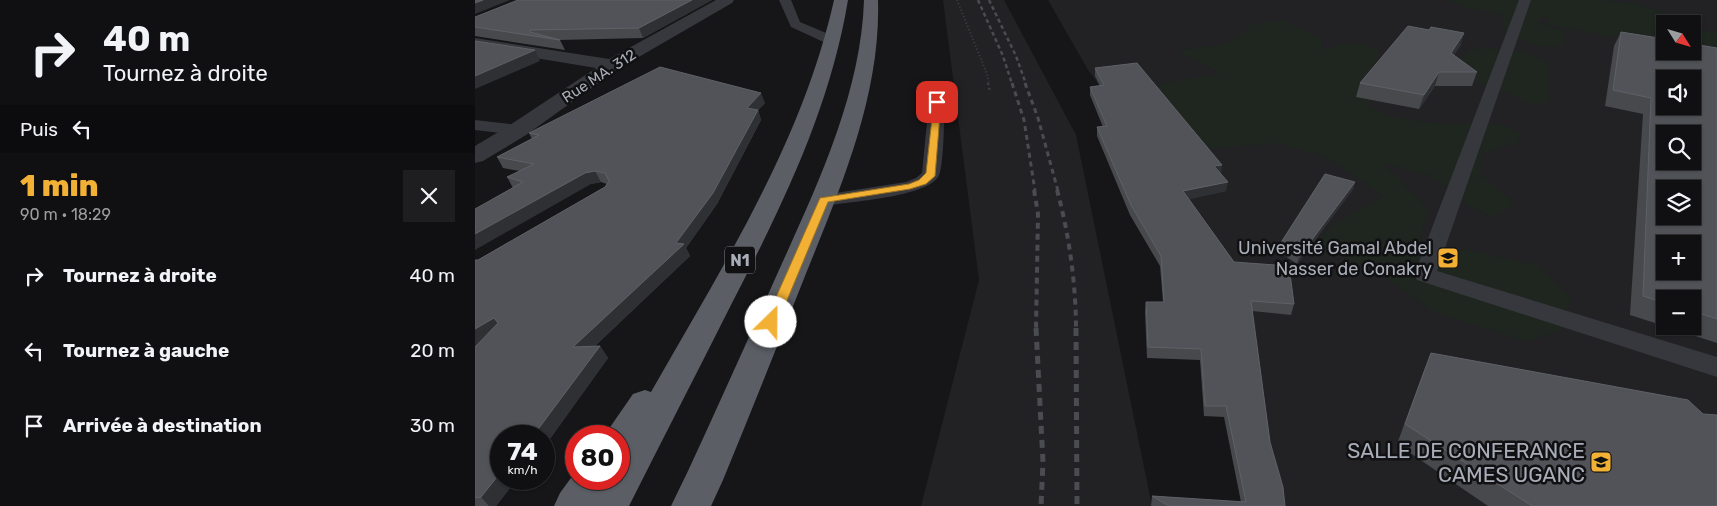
<!DOCTYPE html>
<html lang="fr">
<head>
<meta charset="utf-8">
<style>
	:root { --surface:#101012; --page:#1e1e20; --text:#f1f3f6; --muted:#9c9d9f; --line:#303032; --accent:#f2b134 }
	body { margin:0; font-family:Rubik,sans-serif; background:var(--page); color:var(--text); height:100vh; display:flex; flex-direction:column; font-size:19px; white-space:nowrap }
	* { box-sizing:border-box; margin:0 }
	p { font-size:16px; color:var(--muted) }
	.icon { flex:none; width:28px; height:28px; fill:none; stroke:currentColor; stroke-width:2; stroke-linecap:round; stroke-linejoin:round }
	.map { position:relative; flex:1; overflow:hidden }
	.panel { display:flex; flex-direction:column; background:var(--surface); width:475px }
	.panel>* { flex:none }
	.top-card { background:#101012; color:var(--text); overflow:hidden }
	.needle { width:32px; rotate:127deg }
	.controls { position:absolute; left:1181px; top:15px; display:grid; gap:10px }
	.controls a { display:grid; place-items:center; width:45px; height:45px; border-radius:0px; background:var(--surface); box-shadow:0 1px 4px #0004,0 0 0 1px var(--line); font-size:25px }
	.speed { position:absolute; left:15px; top:425px; display:flex; gap:10px; font-size:25px; font-weight:700; text-align:center }
	.speed>* { display:grid; place-content:center; width:65px; height:65px; border-radius:50%; background:var(--surface); box-shadow:0 1px 4px #0004,0 0 0 1px var(--line); line-height:1 }
	.speed small { font-size:12px; font-weight:400 }
	.speed .limit { border:8px solid #d22; background:#fff; color:#111 }
	.pin { position:absolute; display:grid; place-items:center; width:42px; height:42px; color:#fff; margin:-21px; border-radius:10px; box-shadow:0 2px 8px #0006 }
	.me { position:absolute; width:55px; margin:-28px; rotate:23deg; stroke-linejoin:round; filter:drop-shadow(0 0 4px #0008) }
	.turn { display:flex; align-items:center; gap:18px; height:105px; padding:0 20px; font-size:22px }
	.turn .icon { width:65px; height:65px; stroke-width:2.5 }
	.turn b { display:block; font-size:35px; line-height:42px }
	.then { display:flex; align-items:center; height:48px; padding:0 20px; background:#0003; gap:10px; font-size:19px }
	.round { display:grid; place-items:center; flex:none; width:52px; height:52px; border-radius:0px; background:var(--page) }
	.head { display:flex; align-items:center; justify-content:space-between; height:85px; padding:0 20px }
	h1 { font-size:30px; font-weight:800; line-height:38px; color:var(--accent) }
	ul { padding:0; list-style:none }
	li { display:flex; align-items:center; gap:15px; height:75px; padding:0 20px }
	li div { flex:1 }
	li b { display:block; font-size:19px }
	li em { font-style:normal }
	main { display:flex; flex:1; min-height:0 }
	.map>svg:first-child { display:block }
	.built { fill:#222225; fill-rule:evenodd }
	.green { fill:#1e261f }
	.lines { fill:none; stroke-linecap:round; stroke-linejoin:round }
	.path-far1 { stroke:#3d3f44; stroke-width:2; stroke-dasharray:1 2.5; stroke-linecap:butt }
	.path { stroke:#3d3f44; stroke-width:2.5; stroke-dasharray:2 3; stroke-linecap:butt }
	.service { fill:#37383d; fill-rule:evenodd }
	.minor { fill:#37383d; fill-rule:evenodd }
	.trunk { fill:#5b5e65; fill-rule:evenodd }
	.rail-far3 { stroke:#4a4c52; stroke-width:2.5; stroke-dasharray:4 3; stroke-linecap:butt }
	.rail-far2 { stroke:#4a4c52; stroke-width:3; stroke-dasharray:5 4; stroke-linecap:butt }
	.rail-far1 { stroke:#4a4c52; stroke-width:4; stroke-dasharray:6 5; stroke-linecap:butt }
	.rail { stroke:#4a4c52; stroke-width:5; stroke-dasharray:8 6; stroke-linecap:butt }
	.wall { fill:#47494d; fill-rule:evenodd }
	.shaded-wall { fill:#2f3033 }
	.building { fill:#525359; stroke:#5f6168; fill-rule:evenodd }
	.route { fill:#f2b134; stroke:#9d7322 }
	.labels { text-anchor:middle; dominant-baseline:central; stroke-width:5; stroke-linejoin:round; paint-order:stroke }
	.far-street-label { font-size:15px; fill:#a8adb8; stroke:#111113 }
	.shield { fill:#111113; stroke:#7b7e86; stroke-width:1 }
	.shield-label { font-size:16px; font-weight:bold; fill:#a8adb8 }
	.poi-label { font-size:18px; fill:#a8adb8; stroke:#111113; text-anchor:end }
	.near-poi-label { font-size:21px; fill:#a8adb8; stroke:#111113; text-anchor:end }
</style>
</head>
<body>
<main>
<section class="panel">
<div class="top-card">
<div class="turn"><svg class="icon" aria-label="right" viewBox="0 0 24 24"><path d="M7 20v-9h11M14 6l5 5-5 5"/></svg><div><b>40 m</b>Tournez à droite</div></div>
<div class="then">Puis<svg class="icon" aria-label="left" viewBox="0 0 24 24"><path d="M17 20v-9H6M10 6l-5 5 5 5"/></svg></div>
</div>
<div class="head"><div><h1>1 min</h1><p>90 m · 18:29</p></div><a class="round"><svg class="icon" aria-label="close" viewBox="0 0 24 24"><path d="M6 6l12 12M18 6L6 18"/></svg></a></div>
<ul>
<li><svg class="icon" aria-label="right" viewBox="0 0 24 24"><path d="M7 20v-9h11M14 6l5 5-5 5"/></svg><div><b>Tournez à droite</b></div><em>40 m</em></li>
<li><svg class="icon" aria-label="left" viewBox="0 0 24 24"><path d="M17 20v-9H6M10 6l-5 5 5 5"/></svg><div><b>Tournez à gauche</b></div><em>20 m</em></li>
<li><svg class="icon" aria-label="arrive" viewBox="0 0 24 24"><path d="M6 21V4h12l-3 4 3 4H6"/></svg><div><b>Arrivée à destination</b></div><em>30 m</em></li>
</ul>
</section>
<div class="map">
<svg width="1242" height="506" viewBox="0 0 1242 506">
	<rect width="100%" height="100%" fill="#161618"/>
	<!-- built -->
	<g class="built">
		<polygon points="468,0 529,0 601,135 677,506 446,506 504,280"/>
		<path d="M573 0H1242V506H786L767 274 613 70ZM1190 24H1218V51H1190ZM1190 79H1218V106H1190ZM1190 134H1218V161H1190ZM1190 189H1218V216H1190ZM1190 244H1218V271H1190ZM1190 299H1218V326H1190Z"/>
	</g>
	<!-- green -->
	<g class="green">
		<path d="M972 0H1125L1162 4 1190 13 1188 20 1183 22 1191 24 1190 47 1072 24 1075 18H1065L1063 22 1091 32 1088 45C1061 50 1052 43 1029 30L1028 15 990 7Z"/>
		<path d="M807 20 846 38 848 50C868 43 886 40 904 51L894 108 913 116 957 123 1029 125 1047 133 1042 143 1007 153 1005 174 1039 203 1019 218 996 207 956 176 908 163 954 210 944 239 973 258 988 249 1063 265 1096 299 1087 329 1053 342 959 312 906 273 841 245 858 225 909 196 851 157 803 143 722 150 672 102 686 84 746 73 703 52C735 42 752 53 777 24Z"/>
		<polygon points="1218,28 1242,33 1242,57 1218,51"/>
		<path d="M999 48C1025 50 1052 46 1073 64L1074 103H1052L1031 92 1003 83 984 72C984 61 989 54 999 48Z"/>
	</g>
	<g class="lines">
		<!-- path-far1 -->
		<polyline class="path-far1" points="482,0 512,74 514,84"/>
		<!-- path -->
		<polyline class="path" points="513,83 515,92"/>
		<!-- service -->
		<g class="service">
			<polygon points="304,0 316,0 325,22 363,38 364,41 363,44 353,44 316,27"/>
			<polygon points="1044,0 1056,0 962,271 1242,357 1242,377 942,280 939,275"/>
			<path d="M462 97 467 99 470 102C469 116 469 165 464 175 455 197 372 202 348 206L341 204 338 200 341 196 431 182 441 178 447 173 454 102 457 99Z"/>
			<polygon points="0,120 43,125 49,127 51,130 49,133 43,135 0,130"/>
		</g>
		<!-- minor -->
		<polygon class="minor" points="241,0 259,0 257,3 143,69 51,135 8,161 0,163 0,146 35,125 121,68 0,48 0,38 134,59"/>
		<!-- trunk -->
		<g class="trunk">
			<path d="M359 0H373C355 109 307 206 257 303 223 371 188 438 154 506H79L85 493 101 471V479H144V436H129L158 394 170 390 176 392C247 267 327 143 359 0Z"/>
			<path d="M389 0H403C406 96 365 189 330 276 303 344 276 412 248 480L236 506H196L213 471C244 404 274 337 304 270 342 186 386 94 389 0Z"/>
		</g>
		<!-- rail-far3 -->
		<g class="rail-far3">
			<polyline points="503,0 528,56 537,84"/>
			<polyline points="514,0 541,56 551,84"/>
		</g>
		<!-- rail-far2 -->
		<g class="rail-far2">
			<polyline points="537,83 549,120 560,191"/>
			<polyline points="550,83 563,118 583,191"/>
		</g>
		<!-- rail-far1 -->
		<g class="rail-far1">
			<polyline points="559,190 563,214 561,329"/>
			<path d="M582 190C594 233 601 285 601 329"/>
		</g>
		<!-- rail -->
		<g class="rail">
			<polyline points="561,328 568,462 566,506"/>
			<polyline points="601,328 602,506"/>
		</g>
	</g>
	<!-- wall -->
	<g class="wall">
		<polygon points="237,0 168,38 84,40 85,40 90,50 0,36 0,17"/>
		<polygon points="954,30 989,33 985,46 979,55 1002,72 997,86 960,86 944,109 881,97 885,83"/>
		<path d="M1146 32 1242 48V343L1155 315 1168 114 1130 106 1139 46ZM1190 299H1218V326H1190Z"/>
		<polygon points="620,68 746,174 751,191 714,199 759,262 819,304 816,315 777,311 795,442 810,506 676,506 677,496 766,502 749,417 729,416 725,360 672,358 670,312 671,302 688,302 685,266 655,215 622,136 622,127 628,127 615,95 615,87 625,86 620,76"/>
		<polygon points="290,103 283,110 286,120 242,204 211,248 215,256 120,346 125,346 133,358 69,447 69,436 26,436 26,479 42,479 21,506 0,506 0,260 3,260 130,187 132,184 126,182 116,184 38,188 32,177 45,171 28,168 22,157 57,139 54,133"/>
		<polygon points="880,182 878,189 822,264 803,251 805,244"/>
		<polygon points="956,353 1228,414 1242,506 1013,506 922,444 948,373"/>
	</g>
	<!-- shaded-wall -->
	<g class="shaded-wall">
		<polygon points="8,0 35,0 0,14 0,3"/>
		<polygon points="217,0 237,0 168,38 164,28"/>
		<polygon points="989,33 985,46 972,66 976,53"/>
		<polygon points="60,50 65,61 0,89 0,76"/>
		<polygon points="964,72 960,86 944,109 949,95"/>
		<polygon points="286,93 290,103 283,110 286,120 242,204 211,248 215,256 106,359 98,347 201,243 272,108"/>
		<polygon points="747,165 746,174 739,166"/>
		<polygon points="120,171 126,182 116,184 0,250 0,234 110,173"/>
		<polygon points="753,182 751,191 707,201 708,191"/>
		<polygon points="880,182 878,189 822,264 824,257"/>
		<polygon points="19,318 28,330 0,348 0,329"/>
		<polygon points="125,346 133,358 69,447 69,436 58,436"/>
		<polygon points="26,472 26,479 42,479 21,506 14,506 6,497"/>
	</g>
	<!-- building -->
	<g class="building">
		<polygon points="0,0 8,0 0,3"/>
		<polygon points="43,0 217,0 164,28 55,30 55,32 85,40 0,27 0,17"/>
		<polygon points="933,26 954,30 956,27 989,33 976,53 1002,72 964,72 949,95 885,83"/>
		<path d="M1146 32 1190 39V51H1218V44L1242 48V319L1218 311V299H1190V303L1168 296 1176 98 1138 90ZM1190 79H1218V106H1190ZM1190 134H1218V161H1190ZM1190 189H1218V216H1190ZM1190 244H1218V271H1190Z"/>
		<polygon points="0,41 60,50 0,76"/>
		<polygon points="662,63 747,165 739,166 753,182 708,191 759,262 814,266 819,304 776,301 795,442 808,487 810,506 694,506 677,496 771,502 751,406 730,406 726,349 673,347 671,302 689,302 686,256 656,205 622,127 632,126 615,87 629,85 620,68"/>
		<polygon points="185,67 286,93 272,108 283,110 238,193 201,243 209,244 98,347 125,346 58,436 26,436 26,472 6,497 0,498 0,347 23,323 19,318 0,329 0,260 3,260 130,187 134,181 130,173 120,171 110,173 0,234 0,209 48,182 32,177 59,164 22,157 64,135 54,133"/>
		<polygon points="850,174 880,182 824,257 805,244"/>
		<polygon points="956,353 1213,400 1228,414 1242,415 1242,506 1057,506 930,424"/>
	</g>
	<!-- route -->
	<polygon class="route" points="459,100 466,102 460,176 451,184 435,189 353,202 303,322 301,325 292,325 290,322 345,198 434,184 444,180 451,173"/>
	<!-- icons -->
	<defs>
		<g id="university-square" transform="scale(1.125)"><rect x="-9" y="-9" width="18" height="18" rx="4" fill="#f2b134" stroke="#111113"/><path d="M0-5L7-2L0 1L-7-2ZM-4 1L0 2.5L4 1V4Q0 6-4 4Z" fill="#111"/></g>
	</defs>
	<g fill-rule="evenodd">
		<use href="#university-square" x="973" y="258"/>
		<use href="#university-square" x="1126" y="462"/>
	</g>
	<g class="labels">
		<!-- far-street labels -->
		<g class="far-street-label">
			<text transform="translate(124 76) rotate(-33)">Rue MA. 312</text>
		</g>
		<!-- shield labels -->
		<rect class="shield" x="250" y="246.5" width="30" height="27" rx="4"/>
		<g class="shield-label">
			<text x="265" y="260">N1</text>
		</g>
		<!-- poi labels -->
		<g class="poi-label">
			<text x="957" y="248">Université Gamal Abdel<tspan x="957" dy="21">Nasser de Conakry</tspan></text>
		</g>
		<!-- near-poi labels -->
		<g class="near-poi-label">
			<text x="1110" y="450">SALLE DE CONFERANCE<tspan x="1110" dy="24">CAMES UGANC</tspan></text>
		</g>
	</g>
</svg>
<div class="controls">
<a><svg class="needle" viewBox="-14 -14 28 28"><path d="M0-13l5 13h-10z" fill="#e53935"/><path d="M0 13l5-13h-10z" fill="#9c9d9f"/></svg></a>
<a><svg class="icon" aria-label="sound" viewBox="0 0 24 24"><path d="M4 9h4l5-4v14l-5-4H4zM17 9q2 3 0 6"/></svg></a>
<a><svg class="icon" aria-label="search" viewBox="0 0 24 24"><circle cx="10" cy="10" r="6"/><path d="M15 15l6 6"/></svg></a>
<a><svg class="icon" aria-label="layers" viewBox="0 0 24 24"><path d="M12 4l9 5-9 5-9-5zM3 14l9 5 9-5"/></svg></a>
<a>+</a>
<a>−</a>
</div>
<div class="speed"><div>74<small>km/h</small></div><div class="limit">80</div></div>
<div class="pin" style="left:462px;top:102px;background:#d93025"><svg class="icon" aria-label="arrive" viewBox="0 0 24 24"><path d="M6 21V4h12l-3 4 3 4H6"/></svg></div>
<svg class="me" style="left:296px;top:322px" viewBox="-20 -20 40 40"><circle r="19" fill="#fff"/><path d="M0-13L10 11 0 6-10 11z" fill="#f2b134"/></svg>
</div>
</main>
</body>
</html>
